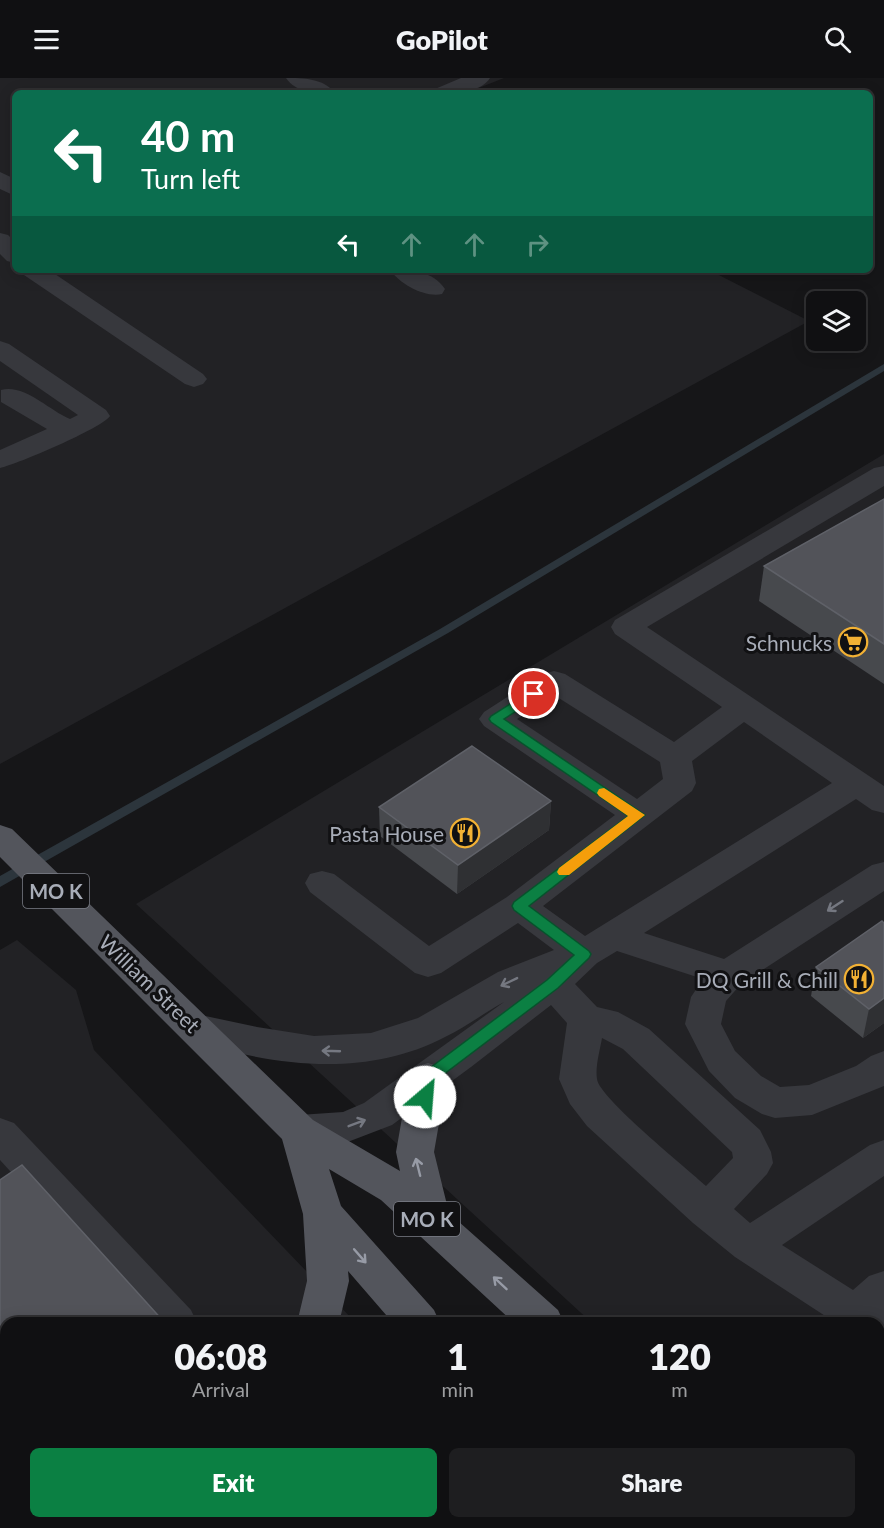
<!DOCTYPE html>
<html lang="en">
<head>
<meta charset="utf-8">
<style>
	:root { --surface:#101012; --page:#1e1e20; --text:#f1f3f6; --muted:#9c9d9f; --line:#303032; --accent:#0b8043 }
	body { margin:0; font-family:Lato,sans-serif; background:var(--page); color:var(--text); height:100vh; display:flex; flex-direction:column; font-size:22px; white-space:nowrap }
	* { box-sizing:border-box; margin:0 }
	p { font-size:20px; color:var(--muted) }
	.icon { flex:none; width:33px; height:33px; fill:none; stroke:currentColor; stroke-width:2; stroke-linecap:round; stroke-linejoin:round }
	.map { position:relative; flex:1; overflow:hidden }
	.drawer { position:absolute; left:0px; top:1239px; width:885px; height:212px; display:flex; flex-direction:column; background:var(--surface); border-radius:18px 18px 0 0; box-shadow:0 3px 15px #0003,0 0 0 2px var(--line) }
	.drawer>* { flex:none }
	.guide { position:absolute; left:12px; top:12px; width:861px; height:183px; border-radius:9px; box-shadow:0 3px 15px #0003,0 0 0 2px var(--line); background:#0b6e4f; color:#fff; overflow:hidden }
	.fabs { position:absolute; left:806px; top:213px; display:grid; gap:12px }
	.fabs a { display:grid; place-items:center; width:60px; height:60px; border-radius:9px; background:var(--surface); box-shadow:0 3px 15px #0003,0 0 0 2px var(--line); font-size:30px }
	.pin { position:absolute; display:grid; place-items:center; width:51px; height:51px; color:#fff; margin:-26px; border:3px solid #fff; border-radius:50%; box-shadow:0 2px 6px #0007 }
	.me { position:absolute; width:66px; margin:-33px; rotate:27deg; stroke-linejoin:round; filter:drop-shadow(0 0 4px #0008) }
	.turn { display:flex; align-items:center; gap:21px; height:126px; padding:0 30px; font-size:27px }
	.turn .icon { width:78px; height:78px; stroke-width:2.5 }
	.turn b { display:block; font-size:42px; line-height:51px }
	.lanes { display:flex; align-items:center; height:57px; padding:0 30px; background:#0003; justify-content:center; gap:30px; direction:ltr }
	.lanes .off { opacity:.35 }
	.eta { display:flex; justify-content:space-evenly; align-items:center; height:102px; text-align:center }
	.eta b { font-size:36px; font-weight:800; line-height:42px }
	.action { display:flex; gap:12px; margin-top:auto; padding:12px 30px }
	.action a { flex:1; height:69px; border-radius:9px; background:var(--accent); color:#fff; font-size:24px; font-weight:800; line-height:69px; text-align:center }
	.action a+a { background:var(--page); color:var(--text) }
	header { display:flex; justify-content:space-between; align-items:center; height:78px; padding:0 30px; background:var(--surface); font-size:27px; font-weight:800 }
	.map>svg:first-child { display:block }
	.built { fill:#222225 }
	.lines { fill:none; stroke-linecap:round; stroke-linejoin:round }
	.stream { fill:#2c353c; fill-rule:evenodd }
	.minor { fill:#37383d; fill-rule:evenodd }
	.major { fill:#53555c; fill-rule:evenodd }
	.wall { fill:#47494d }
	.shaded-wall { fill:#2f3033 }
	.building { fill:#525359; stroke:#5f6168; stroke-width:1.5 }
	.oneway { stroke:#757881 }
	.oneway2 { stroke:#979ba6 }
	.route { fill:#0b8043; stroke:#07532c; stroke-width:1.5 }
	.slow { fill:#f59e0b }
	.labels { text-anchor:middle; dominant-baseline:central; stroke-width:6; stroke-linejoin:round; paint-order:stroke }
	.shield { fill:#111113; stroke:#7b7e86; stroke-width:1.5 }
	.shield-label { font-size:20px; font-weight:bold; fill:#a8adb8 }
	.poi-label { font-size:21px; fill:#a8adb8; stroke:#111113; text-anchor:end }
	.street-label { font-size:21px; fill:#a8adb8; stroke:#111113 }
</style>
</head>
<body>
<header><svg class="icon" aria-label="menu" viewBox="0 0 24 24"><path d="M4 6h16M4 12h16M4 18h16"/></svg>GoPilot<svg class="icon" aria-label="search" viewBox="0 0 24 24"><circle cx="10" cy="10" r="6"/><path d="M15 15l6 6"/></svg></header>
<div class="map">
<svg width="884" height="1450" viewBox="0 0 884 1450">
	<rect width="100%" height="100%" fill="#161618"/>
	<!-- built -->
	<g class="built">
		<polygon points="0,0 504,0 466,15 15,15 15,192 709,192 809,243 0,686"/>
		<polygon points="884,376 884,1450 816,1450 810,1445 879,1444 879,1245 592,1245 136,826"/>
		<polygon points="17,862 76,912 94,972 356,1245 6,1245 6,1444 547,1444 552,1450 0,1450 0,872"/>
	</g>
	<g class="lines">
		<!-- stream -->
		<polygon class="stream" points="884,286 884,293 448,555 0,809 0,798 440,551"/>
		<!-- minor -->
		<g class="minor">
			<path d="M286 0C303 0 323 0 335 15 317 15 297 16 286 0Z"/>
			<path d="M461 0H490C479 17 449 15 431 15L435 11Z"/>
			<polygon points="0,94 15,101 15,118 0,111"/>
			<polygon points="0,155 8,157 15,164 15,185 7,183 0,176"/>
			<polygon points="21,192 49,192 203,296 207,301 203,306 194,309 185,306 24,197"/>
			<path d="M390 192C411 192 432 192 445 211L442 216C425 220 400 206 390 192Z"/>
			<path d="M0 263 9 266 106 332 110 338C102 350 18 386 0 390V372L47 351 1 324V312C25 306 48 332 70 341L78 337 0 283Z"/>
			<path d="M884 388V408L647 549 884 708V735L872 732 856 721 644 855 724 881 872 787 884 784V813L741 906 726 923 721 946 735 973 761 998 780 1009 809 1007 856 988 871 978 884 973V1008L812 1037 775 1040 762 1036 735 1020 709 993 685 946 691 919 703 901 617 873 597 885 575 906 597 929 618 934 649 951 760 1052 771 1074 773 1085 767 1096 734 1131 750 1145 870 1067 884 1062V1098L782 1167 853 1212 869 1198 884 1193V1259L879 1260V1245H836L735 1179 693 1145 587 1048 570 1026 559 1001 567 945 551 927 471 989 392 1047 345 1065 299 1069 285 1064 280 1053 285 1042 299 1037 343 1034 364 1025 504 924C484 935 466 949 445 959 363 1002 268 987 183 960L178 950 183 940 196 936 257 949 314 958 371 955 418 940 498 894 554 872 518 845 441 895 428 899 415 895 310 814 305 805 310 796 322 793 334 796 429 868 507 819 615 737 484 648 479 641 484 634 543 596 554 593 565 596 674 664 722 629 615 556 611 549 615 542 874 390ZM554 617 660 684 663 701 637 721 517 641ZM744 644 832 705 585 858 543 828 692 713 696 705 692 683ZM602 960 623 971 732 1074 733 1080 706 1108C688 1091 599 1020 597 1001 595 989 600 972 602 960Z"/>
			<polygon points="0,1040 14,1045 191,1232 197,1245 149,1245 0,1082"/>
			<polygon points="93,1444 142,1444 140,1450 90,1450"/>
		</g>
		<!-- major -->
		<g class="major">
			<polygon points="0,747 12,751 313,1042 400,1093 396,1074 409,1000 415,989 428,985 441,989 447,1000 434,1074 449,1135 558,1232 564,1245 514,1245 381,1122 329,1091 341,1128 434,1232 440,1245 393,1245 348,1193 349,1203 339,1245 297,1245 307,1203 303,1136 282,1061 0,779"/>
			<polygon points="587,1444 634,1444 637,1450 589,1450"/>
			<polygon points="731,1444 779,1444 782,1450 733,1450"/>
		</g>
	</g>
	<!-- wall -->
	<g class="wall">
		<polygon points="884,421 884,606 759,523 764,488"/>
		<polygon points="551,723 549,752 457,816 380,758 379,729"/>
		<polygon points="884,845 884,945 863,960 811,918 816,889"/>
	</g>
	<!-- shaded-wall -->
	<g class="shaded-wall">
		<polygon points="551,723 549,752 457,816 458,787"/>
		<polygon points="884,920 884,945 863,960 869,931"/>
		<polygon points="6,1392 6,1432 0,1436 0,1396"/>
	</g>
	<!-- building -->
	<g class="building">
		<polygon points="884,421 884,566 764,488"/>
		<polygon points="472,668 551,723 458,787 379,729"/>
		<polygon points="882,843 884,845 884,920 869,931 816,889"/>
		<polygon points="22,1087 165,1245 6,1245 6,1392 0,1396 0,1102"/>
	</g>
	<!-- one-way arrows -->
	<defs><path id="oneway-shaft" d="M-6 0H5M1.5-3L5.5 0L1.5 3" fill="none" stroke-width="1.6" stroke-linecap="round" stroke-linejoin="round" transform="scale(1.5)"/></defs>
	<g class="oneway">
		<use href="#oneway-shaft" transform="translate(835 828) rotate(147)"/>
		<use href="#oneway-shaft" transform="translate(509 904) rotate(154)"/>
		<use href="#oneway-shaft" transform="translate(331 973) rotate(-178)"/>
		<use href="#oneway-shaft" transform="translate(357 1045) rotate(-21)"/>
	</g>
	<g class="oneway2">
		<use href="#oneway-shaft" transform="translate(418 1089) rotate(-104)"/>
		<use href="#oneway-shaft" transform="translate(360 1178) rotate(49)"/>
		<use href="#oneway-shaft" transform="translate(500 1205) rotate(-137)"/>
	</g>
	<!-- route -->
	<polygon class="route" points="534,611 539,613 541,616 539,619 504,641 645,737 529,828 589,873 591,876 589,880 558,910 435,1003 430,1023 425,1025 419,1023 417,1019 422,996 547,902 574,877 514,832 512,828 514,824 628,738 491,644 489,641 491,638"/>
	<!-- slow -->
	<polygon class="slow" points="604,710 645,737 569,797 559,797 557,794 559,790 628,738 599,718 597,715 599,711"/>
	<!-- icons -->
	<defs>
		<g id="supermarket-ring" transform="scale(1.5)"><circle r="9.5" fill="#111113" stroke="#f2b134" stroke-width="1.5"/><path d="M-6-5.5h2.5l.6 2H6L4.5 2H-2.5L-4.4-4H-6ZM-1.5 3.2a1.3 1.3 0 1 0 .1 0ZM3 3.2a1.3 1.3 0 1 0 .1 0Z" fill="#f2b134"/></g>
		<g id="restaurant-ring" transform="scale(1.5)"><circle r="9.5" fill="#111113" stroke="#f2b134" stroke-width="1.5"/><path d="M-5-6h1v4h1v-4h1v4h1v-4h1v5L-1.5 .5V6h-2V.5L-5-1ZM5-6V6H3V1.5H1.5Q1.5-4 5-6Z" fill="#f2b134"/></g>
	</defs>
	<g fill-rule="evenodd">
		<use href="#supermarket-ring" x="853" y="564"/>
		<use href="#restaurant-ring" x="465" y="755"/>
		<use href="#restaurant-ring" x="859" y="901"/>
	</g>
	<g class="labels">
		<!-- shield labels -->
		<g class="shield">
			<rect x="23" y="796" width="66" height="34" rx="4.5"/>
			<rect x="394" y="1124" width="66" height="34" rx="4.5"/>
		</g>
		<g class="shield-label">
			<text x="56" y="813">MO K</text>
			<text x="427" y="1141">MO K</text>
		</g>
		<!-- poi labels -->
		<g class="poi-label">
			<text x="832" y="564">Schnucks</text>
			<text x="444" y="755">Pasta House</text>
			<text x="838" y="901">DQ Grill &amp; Chill</text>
		</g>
		<!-- street labels -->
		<g class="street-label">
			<text transform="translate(150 905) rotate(44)">William Street</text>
		</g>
	</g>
</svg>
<div class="fabs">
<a><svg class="icon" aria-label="layers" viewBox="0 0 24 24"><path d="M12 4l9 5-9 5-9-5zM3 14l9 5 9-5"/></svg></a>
</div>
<div class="pin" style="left:534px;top:616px;background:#d93025"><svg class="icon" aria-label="arrive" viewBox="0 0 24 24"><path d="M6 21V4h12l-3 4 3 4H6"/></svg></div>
<svg class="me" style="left:425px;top:1019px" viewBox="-20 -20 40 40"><circle r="19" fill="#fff"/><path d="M0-13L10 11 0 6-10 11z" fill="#0b8043"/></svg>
<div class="guide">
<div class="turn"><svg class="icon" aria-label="left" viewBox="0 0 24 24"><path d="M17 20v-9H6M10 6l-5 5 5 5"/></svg><div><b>40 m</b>Turn left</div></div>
<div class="lanes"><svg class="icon" aria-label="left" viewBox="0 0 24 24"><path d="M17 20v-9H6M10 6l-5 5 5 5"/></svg><svg class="icon off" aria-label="ahead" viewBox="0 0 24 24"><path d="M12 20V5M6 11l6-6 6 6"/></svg><svg class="icon off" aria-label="ahead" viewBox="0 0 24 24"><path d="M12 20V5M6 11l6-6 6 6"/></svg><svg class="icon off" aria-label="right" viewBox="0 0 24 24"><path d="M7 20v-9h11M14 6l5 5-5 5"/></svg></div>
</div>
<section class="drawer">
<div class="eta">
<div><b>06:08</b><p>Arrival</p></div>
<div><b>1</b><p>min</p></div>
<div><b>120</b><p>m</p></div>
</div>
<div class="action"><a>Exit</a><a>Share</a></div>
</section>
</div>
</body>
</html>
